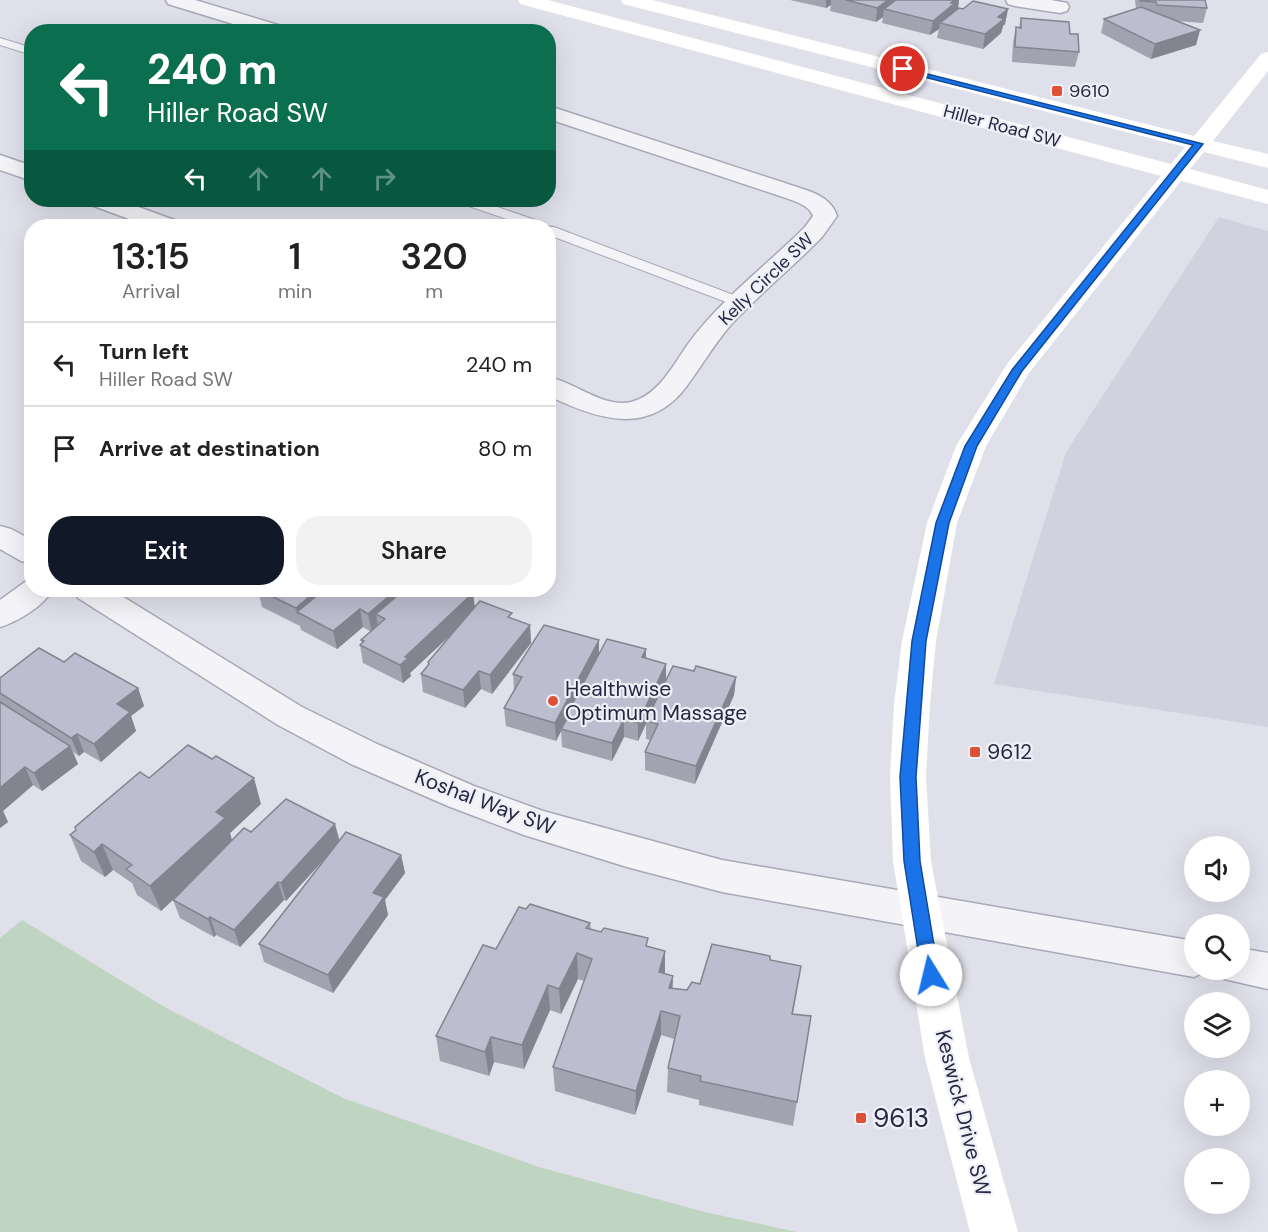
<!DOCTYPE html>
<html lang="en">
<head>
<meta charset="utf-8">
<style>
	:root { --surface:#fff; --page:#f2f2f2; --text:#222; --muted:#767676; --line:#e0e0e0; --accent:#111827 }
	body { margin:0; font-family:"DM Sans",sans-serif; background:var(--page); color:var(--text); height:100vh; display:flex; flex-direction:column; font-size:22px; white-space:nowrap }
	* { box-sizing:border-box; margin:0 }
	p { font-size:20px; color:var(--muted) }
	.icon { flex:none; width:33px; height:33px; fill:none; stroke:currentColor; stroke-width:2; stroke-linecap:round; stroke-linejoin:round }
	.map { position:relative; flex:1; overflow:hidden }
	.details { position:absolute; left:24px; top:219px; width:532px; height:378px; display:flex; flex-direction:column; background:var(--surface); border-radius:24px; box-shadow:0 6px 24px #0002 }
	.details>* { flex:none }
	.banner { position:absolute; left:24px; top:24px; width:532px; height:183px; border-radius:24px; box-shadow:0 6px 24px #0002; background:#0b6e4f; color:#fff; overflow:hidden }
	.tools { position:absolute; left:1184px; top:836px; display:grid; gap:12px }
	.tools a { display:grid; place-items:center; width:66px; height:66px; border-radius:50%; background:var(--surface); box-shadow:0 6px 24px #0002; font-size:30px }
	.pin { position:absolute; display:grid; place-items:center; width:51px; height:51px; color:#fff; margin:-26px; border:3px solid #fff; border-radius:50%; box-shadow:0 2px 6px #0007 }
	.me { position:absolute; width:66px; margin:-33px; rotate:351deg; stroke-linejoin:round; filter:drop-shadow(0 0 4px #0008) }
	.turn { display:flex; align-items:center; gap:21px; height:126px; padding:0 24px; font-size:27px }
	.turn .icon { width:78px; height:78px; stroke-width:2.5 }
	.turn b { display:block; font-size:42px; line-height:51px }
	.lanes { display:flex; align-items:center; height:57px; padding:0 24px; background:#0003; justify-content:center; gap:30px; direction:ltr }
	.lanes .off { opacity:.35 }
	.eta { display:flex; justify-content:space-evenly; align-items:center; height:102px; text-align:center }
	.eta b { font-size:36px; font-weight:600; line-height:42px }
	.action { display:flex; gap:12px; margin-top:auto; padding:12px 24px }
	.action a { flex:1; height:69px; border-radius:24px; background:var(--accent); color:#fff; font-size:24px; font-weight:600; line-height:69px; text-align:center }
	.action a+a { background:var(--page); color:var(--text) }
	ul { padding:0; list-style:none }
	li { display:flex; align-items:center; gap:18px; height:84px; padding:0 24px; border-top:2px solid var(--line) }
	li div { flex:1 }
	li b { display:block; font-size:22px }
	li em { font-style:normal }
	.map>svg:first-child { display:block }
	.built { fill:#d1d2e0 }
	.green { fill:#c0d5c1 }
	.lines { fill:none; stroke-linecap:round; stroke-linejoin:round }
	.lane-casing { stroke:#a8a9b8; stroke-width:2 }
	.street-casing { stroke:#a8a9b8; stroke-width:3 }
	.lane { fill:#f3f3f8; fill-rule:evenodd }
	.street { fill:#f3f3f8; fill-rule:evenodd }
	.secondary { fill:#fff; fill-rule:evenodd }
	.wall { fill:#a2a3b1 }
	.shaded-wall { fill:#848490 }
	.building { fill:#bcbdce; stroke:#848490; stroke-width:1.5 }
	.route { fill:#1a73e8; stroke:#114b97; stroke-width:1.5 }
	.poi-dot { fill:#dd5237; stroke:#eff0f7; stroke-width:2 }
	.labels { text-anchor:middle; dominant-baseline:central; stroke-width:4.5; stroke-linejoin:round; paint-order:stroke }
	.far-poi-label { font-size:18px; fill:#262844; stroke:#eff0f7; text-anchor:start }
	.far-street-label { font-size:18px; fill:#262844; stroke:#eff0f7 }
	.poi-label { font-size:21px; fill:#262844; stroke:#eff0f7; text-anchor:start }
	.street-label { font-size:21px; fill:#262844; stroke:#eff0f7 }
	.near-poi-label { font-size:26px; fill:#262844; stroke:#eff0f7; text-anchor:start }
</style>
</head>
<body>
<div class="map">
<svg width="1268" height="1232" viewBox="0 0 1268 1232">
	<rect width="100%" height="100%" fill="#dfe0ea"/>
	<!-- built -->
	<polygon class="built" points="1219,217 1268,231 1268,727 994,684 1066,452"/>
	<!-- green -->
	<polygon class="green" points="22,920 168,1009 343,1098 539,1167 705,1212 797,1232 0,1232 0,938"/>
	<g class="lines">
		<!-- lane casing -->
		<g class="lane-casing">
			<g id="lane">
				<polygon points="0,38 32,48 32,55 0,45"/>
				<polygon points="458,200 477,200 544,223 546,226 527,226 460,203"/>
				<polygon points="546,226 554,227 744,299 747,302 744,305 734,305 549,235 549,226"/>
			</g>
		</g>
		<!-- street casing -->
		<g class="street-casing">
			<g id="street">
				<polygon points="166,0 195,0 288,28 290,32 259,32 168,4"/>
				<polygon points="1006,0 1051,0 1067,3 1069,7 1067,11 1060,13 1015,6 1008,4"/>
				<path d="M549 106 806 190C820 195 832 201 837 216L822 237C792 268 758 295 729 327 713 346 701 367 686 387 648 437 597 419 549 396V377C576 383 603 408 631 402 658 396 674 364 688 344 721 299 766 266 805 227L813 216C809 204 791 200 780 196L549 119Z"/>
				<polygon points="0,155 32,166 32,181 0,170"/>
				<polygon points="87,200 119,200 177,221 181,226 148,226 91,205"/>
				<polygon points="0,526 11,529 32,540 32,564 21,561 0,549"/>
				<path d="M32 580V590H52C44 606 17 622 0 627V600L25 582Z"/>
				<polygon points="73,590 112,590 302,707 377,744 474,786 543,811 722,860 1194,941 1194,969 1210,969 1194,977 722,892 627,867 524,835 448,806 351,764 278,725 78,598"/>
				<polygon points="1239,948 1268,953 1268,989 1224,979 1220,969 1239,969"/>
			</g>
		</g>
		<!-- lane -->
		<use href="#lane" class="lane"/>
		<!-- street -->
		<use href="#street" class="street"/>
		<!-- secondary -->
		<polygon class="secondary" points="518,0 548,0 1171,164 1185,147 623,4 621,0 652,0 1194,136 1261,54 1268,52 1268,71 1213,141 1268,154 1268,168 1204,152 1190,169 1268,190 1268,204 1181,181 1029,373 986,446 957,523 936,641 930,704 926,777 931,861 969,1058 1018,1232 970,1232 925,1058 893,861 890,777 894,704 902,641 927,523 956,446 1007,364 1161,176 520,4"/>
	</g>
	<!-- wall -->
	<g class="wall">
		<polygon points="790,0 959,0 958,8 1008,9 1005,24 1003,26 1001,33 983,49 937,38 939,29 930,35 882,23 883,17 876,22 830,11 831,5 826,8"/>
		<polygon points="1135,0 1205,0 1207,8 1203,23 1176,21 1200,30 1196,45 1151,59 1101,33 1104,19 1136,9"/>
		<polygon points="1021,18 1070,34 1079,52 1075,67 1012,62 1013,42 1016,27 1019,27"/>
		<polygon points="258,590 468,590 468,591 473,593 475,607 530,625 531,643 492,694 481,689 465,708 423,692 421,674 428,665 428,662 452,634 410,673 411,676 403,683 363,663 360,645 362,643 361,640 371,632 363,627 337,649 301,630 300,626 262,607"/>
		<polygon points="599,655 646,658 666,664 666,681 694,671 736,677 734,695 695,784 645,770 645,752 650,740 646,739 646,723 638,741 624,737 612,761 562,747 561,730 556,741 506,726 504,708 514,690 513,674"/>
		<polygon points="64,662 138,688 144,706 131,716 136,731 101,762 84,752 79,756 73,752 78,764 42,791 33,785 3,811 8,822 0,828 0,678"/>
		<polygon points="149,778 261,804 230,833 232,840 251,832 339,841 401,855 405,873 385,900 388,915 333,993 264,962 259,944 330,853 286,901 284,900 240,947 216,935 214,937 180,918 173,900 180,893 161,911 137,895 132,883 113,870 105,877 81,861 70,835"/>
		<polygon points="526,909 590,923 591,929 648,947 665,974 673,976 672,988 687,990 700,984 770,960 797,991 793,1014 811,1016 793,1126 699,1105 699,1100 667,1092 668,1068 674,1039 661,1035 635,1115 555,1091 553,1067 584,981 578,979 561,1014 550,1010 524,1069 494,1062 489,1076 440,1061 436,1036 496,949"/>
	</g>
	<!-- shaded-wall -->
	<g class="shaded-wall">
		<polygon points="826,0 831,0 831,5 826,8"/>
		<polygon points="888,0 906,0 884,9 883,17 876,22 877,8"/>
		<polygon points="954,0 959,0 958,10 940,23 939,29 930,35 933,21"/>
		<polygon points="1008,9 1005,24 1003,26 1001,33 983,49 985,34 998,17"/>
		<polygon points="1200,30 1196,45 1151,59 1155,44"/>
		<polygon points="317,590 341,590 297,612 300,626 296,608"/>
		<polygon points="396,590 420,590 385,619 376,614 378,626 372,632 368,614"/>
		<polygon points="473,593 475,612 410,673 411,676 403,683 400,665 405,657"/>
		<polygon points="360,609 363,627 337,649 333,631"/>
		<polygon points="530,625 531,643 492,694 490,675"/>
		<polygon points="599,640 599,658 566,716 566,722 556,741 555,723"/>
		<polygon points="646,649 646,668 642,657"/>
		<polygon points="666,664 666,682 638,741 638,723"/>
		<polygon points="479,671 481,689 465,708 463,690"/>
		<polygon points="736,677 734,695 695,784 696,766"/>
		<polygon points="138,688 144,706 131,716 136,731 101,762 94,744 117,704"/>
		<polygon points="624,719 624,737 612,761 612,743"/>
		<polygon points="77,734 84,752 79,756 71,738"/>
		<polygon points="70,746 78,764 42,791 34,773"/>
		<polygon points="25,767 33,785 3,811 8,822 0,828 0,788"/>
		<polygon points="254,778 261,804 230,833 233,844 161,911 150,886 216,812"/>
		<polygon points="335,824 340,842 286,901 281,883"/>
		<polygon points="102,844 113,870 105,877 94,852"/>
		<polygon points="401,855 405,873 385,900 388,915 333,993 328,975 373,893"/>
		<polygon points="278,882 284,900 240,947 234,930"/>
		<polygon points="210,917 216,935 214,937 208,919"/>
		<polygon points="665,951 665,976 659,972"/>
		<polygon points="577,953 578,979 561,1014 559,989"/>
		<polygon points="673,976 672,1001 669,988"/>
		<polygon points="548,985 550,1010 524,1069 522,1045"/>
		<polygon points="661,1011 661,1035 635,1115 636,1091"/>
		<polygon points="491,1037 494,1062 489,1076 485,1052"/>
	</g>
	<!-- building -->
	<g class="building">
		<polygon points="846,0 888,0 877,8"/>
		<polygon points="896,0 954,0 951,3 955,3 933,21 884,9"/>
		<polygon points="1140,0 1205,0 1207,8 1157,5 1156,2 1140,1"/>
		<polygon points="973,1 1008,9 998,17 1004,19 985,34 940,23 959,8 963,9"/>
		<polygon points="1141,7 1200,30 1155,44 1104,19"/>
		<polygon points="1021,18 1069,22 1070,34 1078,34 1079,52 1015,47 1016,27 1021,28"/>
		<polygon points="259,590 317,590 296,608"/>
		<polygon points="324,590 396,590 368,614 360,609 333,631 297,612"/>
		<polygon points="404,590 465,590 473,593 405,657 408,658 400,665 360,645 364,641 361,640 385,619 376,614"/>
		<polygon points="480,601 512,613 508,617 530,625 490,675 479,671 463,690 421,674 429,664 428,662"/>
		<polygon points="544,625 599,640 555,723 504,708 522,677 513,674"/>
		<polygon points="607,639 646,649 642,657 666,664 638,723 624,719 612,743 561,729 568,717 566,716"/>
		<polygon points="39,648 64,662 75,653 138,688 117,704 130,712 94,744 77,734 71,738 0,693 0,678"/>
		<polygon points="673,666 694,671 696,666 736,677 696,766 645,752 658,724 646,721"/>
		<polygon points="0,702 70,746 34,773 25,767 0,788"/>
		<polygon points="188,745 212,759 216,756 254,778 216,812 225,818 150,886 126,869 132,865 102,844 94,852 70,835 76,830 75,827 140,772 149,778"/>
		<polygon points="286,799 335,824 281,883 278,882 234,930 210,917 208,919 173,900 244,828 251,832"/>
		<polygon points="346,832 401,855 373,893 384,897 328,975 259,944"/>
		<polygon points="530,904 590,923 586,928 601,932 604,928 648,938 646,946 665,951 659,972 673,976 669,988 687,990 692,982 700,984 712,944 770,956 770,960 801,966 792,1014 811,1016 797,1102 700,1081 701,1076 668,1068 680,1016 661,1011 636,1091 553,1067 592,959 577,953 559,989 548,985 522,1045 491,1037 485,1052 436,1036 483,945 496,949 519,907 526,909"/>
	</g>
	<!-- route -->
	<polygon class="route" points="900,67 1203,144 1022,371 977,446 949,523 926,641 916,777 920,861 939,975 937,980 931,982 925,980 922,975 904,861 900,777 912,641 936,523 965,446 1012,370 1193,145 900,71"/>
	<!-- markers -->
	<g class="poi-dot">
		<rect x="1051" y="85" width="12" height="12" rx="3"/>
		<circle cx="553" cy="701" r="6"/>
		<rect x="969" y="746" width="12" height="12" rx="3"/>
		<rect x="855" y="1112" width="12" height="12" rx="3"/>
	</g>
	<g class="labels">
		<!-- far-poi labels -->
		<g class="far-poi-label">
			<text x="1069" y="91">9610</text>
		</g>
		<!-- far-street labels -->
		<g class="far-street-label">
			<text transform="translate(1002 126) rotate(15)">Hiller Road SW</text>
			<text transform="translate(766 279) rotate(-44)">Kelly Circle SW</text>
		</g>
		<!-- poi labels -->
		<g class="poi-label">
			<text x="565" y="689">Healthwise<tspan x="565" dy="24">Optimum Massage</tspan></text>
			<text x="987" y="752">9612</text>
		</g>
		<!-- street labels -->
		<g class="street-label">
			<text transform="translate(485 802) rotate(21)">Koshal Way SW</text>
			<text transform="translate(963 1113) rotate(76)">Keswick Drive SW</text>
		</g>
		<!-- near-poi labels -->
		<g class="near-poi-label">
			<text x="873" y="1118">9613</text>
		</g>
	</g>
</svg>
<div class="tools">
<a><svg class="icon" aria-label="sound" viewBox="0 0 24 24"><path d="M4 9h4l5-4v14l-5-4H4zM17 9q2 3 0 6"/></svg></a>
<a><svg class="icon" aria-label="search" viewBox="0 0 24 24"><circle cx="10" cy="10" r="6"/><path d="M15 15l6 6"/></svg></a>
<a><svg class="icon" aria-label="layers" viewBox="0 0 24 24"><path d="M12 4l9 5-9 5-9-5zM3 14l9 5 9-5"/></svg></a>
<a>+</a>
<a>−</a>
</div>
<div class="pin" style="left:903px;top:69px;background:#d93025"><svg class="icon" aria-label="arrive" viewBox="0 0 24 24"><path d="M6 21V4h12l-3 4 3 4H6"/></svg></div>
<svg class="me" style="left:931px;top:975px" viewBox="-20 -20 40 40"><circle r="19" fill="#fff"/><path d="M0-13L10 11 0 6-10 11z" fill="#1a73e8"/></svg>
<div class="banner">
<div class="turn"><svg class="icon" aria-label="left" viewBox="0 0 24 24"><path d="M17 20v-9H6M10 6l-5 5 5 5"/></svg><div><b>240 m</b>Hiller Road SW</div></div>
<div class="lanes"><svg class="icon" aria-label="left" viewBox="0 0 24 24"><path d="M17 20v-9H6M10 6l-5 5 5 5"/></svg><svg class="icon off" aria-label="ahead" viewBox="0 0 24 24"><path d="M12 20V5M6 11l6-6 6 6"/></svg><svg class="icon off" aria-label="ahead" viewBox="0 0 24 24"><path d="M12 20V5M6 11l6-6 6 6"/></svg><svg class="icon off" aria-label="right" viewBox="0 0 24 24"><path d="M7 20v-9h11M14 6l5 5-5 5"/></svg></div>
</div>
<section class="details">
<div class="eta">
<div><b>13:15</b><p>Arrival</p></div>
<div><b>1</b><p>min</p></div>
<div><b>320</b><p>m</p></div>
</div>
<ul>
<li><svg class="icon" aria-label="left" viewBox="0 0 24 24"><path d="M17 20v-9H6M10 6l-5 5 5 5"/></svg><div><b>Turn left</b><p>Hiller Road SW</p></div><em>240 m</em></li>
<li><svg class="icon" aria-label="arrive" viewBox="0 0 24 24"><path d="M6 21V4h12l-3 4 3 4H6"/></svg><div><b>Arrive at destination</b></div><em>80 m</em></li>
</ul>
<div class="action"><a>Exit</a><a>Share</a></div>
</section>
</div>
</body>
</html>
